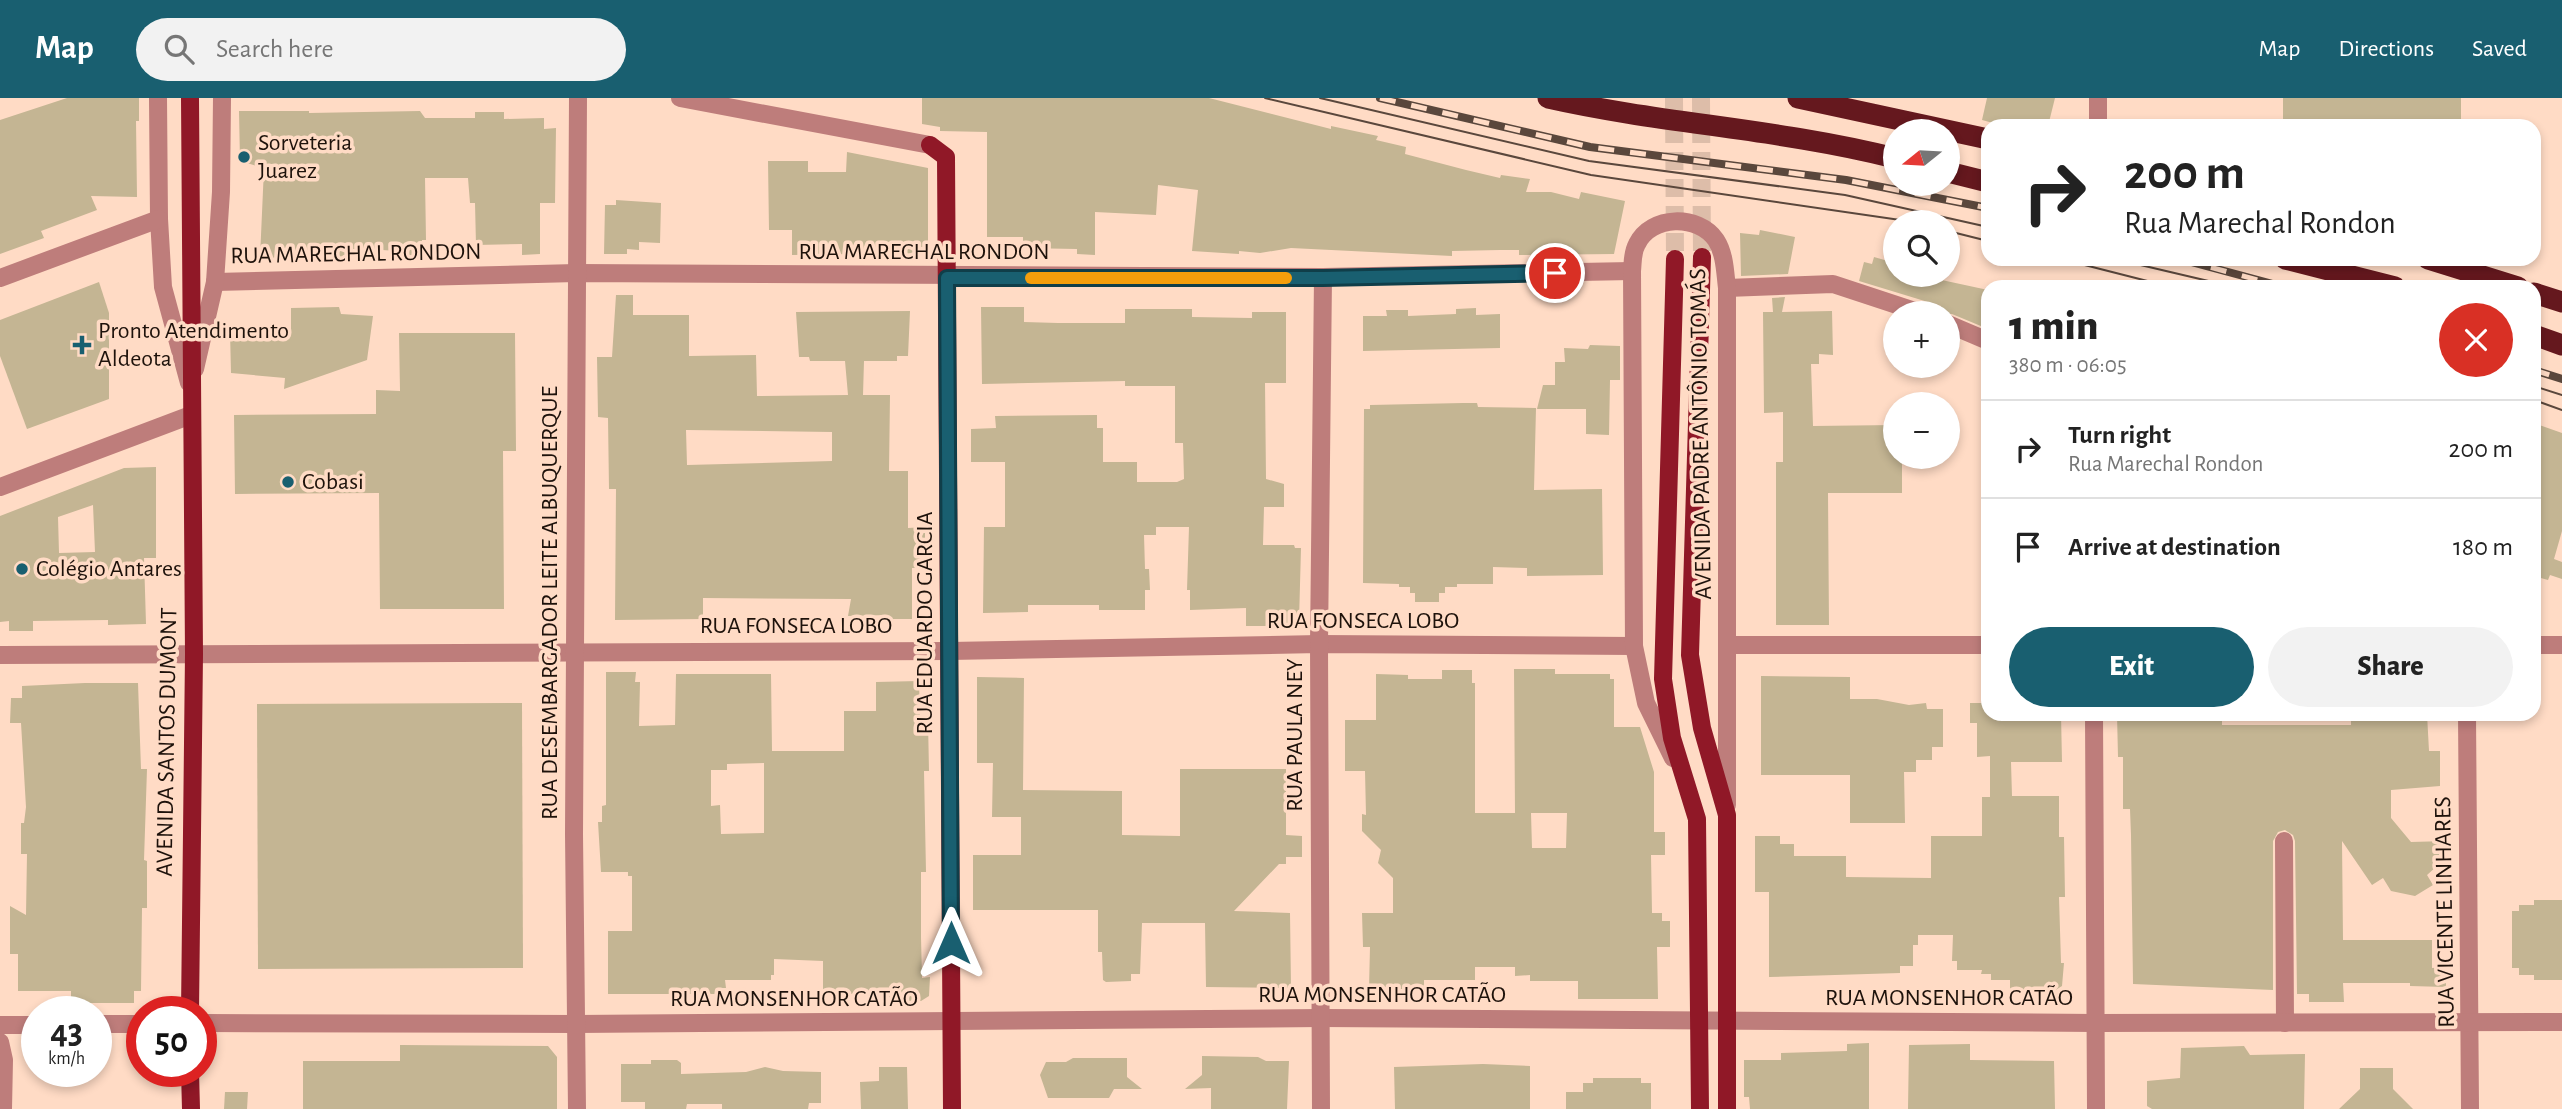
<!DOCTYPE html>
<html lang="en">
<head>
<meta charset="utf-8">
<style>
	:root { --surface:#fff; --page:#f2f2f2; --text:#222; --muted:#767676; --line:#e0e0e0; --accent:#195f70 }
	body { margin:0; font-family:"Alegreya Sans",sans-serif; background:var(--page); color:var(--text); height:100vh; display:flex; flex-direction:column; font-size:26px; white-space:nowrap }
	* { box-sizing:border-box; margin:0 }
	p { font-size:23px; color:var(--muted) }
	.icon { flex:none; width:38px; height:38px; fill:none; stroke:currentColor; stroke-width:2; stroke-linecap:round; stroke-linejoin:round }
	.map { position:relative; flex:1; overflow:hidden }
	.panel { position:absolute; left:1981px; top:182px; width:560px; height:441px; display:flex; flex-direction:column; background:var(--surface); border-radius:21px; box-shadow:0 4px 10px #0003 }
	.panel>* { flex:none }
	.guide { position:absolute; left:1981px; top:21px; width:560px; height:147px; border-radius:21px; box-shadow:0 4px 10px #0003; background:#fff; color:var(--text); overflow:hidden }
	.needle { width:46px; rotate:252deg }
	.buttons { position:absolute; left:1883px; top:21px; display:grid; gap:14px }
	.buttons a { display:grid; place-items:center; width:77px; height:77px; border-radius:50%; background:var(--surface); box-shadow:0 4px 10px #0003; font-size:35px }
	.speed { position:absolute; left:21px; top:898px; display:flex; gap:14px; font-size:35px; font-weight:700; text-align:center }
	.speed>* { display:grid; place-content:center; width:91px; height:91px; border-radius:50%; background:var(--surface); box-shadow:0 4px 10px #0003; line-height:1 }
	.speed small { font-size:18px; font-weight:400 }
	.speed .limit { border:10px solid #d22; background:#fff; color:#111 }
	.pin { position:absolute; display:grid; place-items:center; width:60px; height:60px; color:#fff; margin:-30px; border:4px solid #fff; border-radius:50%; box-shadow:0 2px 7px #0007 }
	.me { position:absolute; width:77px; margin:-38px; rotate:0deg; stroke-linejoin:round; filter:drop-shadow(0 0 5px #0008) }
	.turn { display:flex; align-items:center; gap:24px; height:147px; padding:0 28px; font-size:32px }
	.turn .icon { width:91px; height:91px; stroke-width:2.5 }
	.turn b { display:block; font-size:49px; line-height:60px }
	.round { display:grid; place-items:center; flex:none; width:74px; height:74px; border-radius:37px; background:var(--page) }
	.overview { display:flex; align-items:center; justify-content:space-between; height:119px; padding:0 28px }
	h1 { font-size:42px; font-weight:800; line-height:52px }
	.action { display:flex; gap:14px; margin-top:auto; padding:14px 28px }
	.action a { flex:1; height:80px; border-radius:42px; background:var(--accent); color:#fff; font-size:28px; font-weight:800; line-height:80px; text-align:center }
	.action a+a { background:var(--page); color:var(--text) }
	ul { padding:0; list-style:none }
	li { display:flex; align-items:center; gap:21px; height:98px; padding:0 28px; border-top:2px solid var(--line) }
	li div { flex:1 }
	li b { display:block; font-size:26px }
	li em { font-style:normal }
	header { display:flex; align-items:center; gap:42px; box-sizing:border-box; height:98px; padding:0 35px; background:var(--accent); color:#fff }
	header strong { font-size:33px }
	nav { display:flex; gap:38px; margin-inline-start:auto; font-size:24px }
	.search { width:490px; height:63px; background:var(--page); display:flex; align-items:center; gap:18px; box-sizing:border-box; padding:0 24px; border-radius:38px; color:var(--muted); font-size:26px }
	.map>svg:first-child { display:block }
	.building { fill:#c4b593; fill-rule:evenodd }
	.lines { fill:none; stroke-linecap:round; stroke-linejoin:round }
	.major-tunnel { stroke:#ddbda9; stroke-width:18; stroke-dasharray:18 9; stroke-linecap:butt }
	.minor { stroke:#be7d7b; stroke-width:18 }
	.major { stroke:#901827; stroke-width:18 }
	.highway { stroke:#65181e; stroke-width:21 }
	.tram { stroke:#5a473c; stroke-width:2 }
	.rail-casing { stroke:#5a473c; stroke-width:8 }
	.rail { stroke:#ffdbc5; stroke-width:5; stroke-dasharray:16; stroke-linecap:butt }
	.route-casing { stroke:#103e49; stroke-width:18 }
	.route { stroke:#195f70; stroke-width:12 }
	.slow { stroke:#f59e0b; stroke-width:12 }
	.poi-dot { fill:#195f70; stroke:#ffdbc5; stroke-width:2.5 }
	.labels { text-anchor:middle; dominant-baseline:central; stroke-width:7; stroke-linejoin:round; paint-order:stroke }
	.poi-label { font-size:24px; fill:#1e120b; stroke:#ffdbc5; text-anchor:start }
	.street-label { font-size:24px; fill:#1e120b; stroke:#ffdbc5 }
</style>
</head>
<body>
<header>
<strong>Map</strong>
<div class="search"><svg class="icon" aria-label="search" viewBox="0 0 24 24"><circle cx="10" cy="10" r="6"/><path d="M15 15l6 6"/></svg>Search here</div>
<nav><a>Map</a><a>Directions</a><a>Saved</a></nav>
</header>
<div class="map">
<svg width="2562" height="1011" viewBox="0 0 2562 1011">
	<rect width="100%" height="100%" fill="#ffdbc5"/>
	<!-- building -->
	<g class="building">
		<polygon points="67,0 139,0 139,23 136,23 137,99 91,98 97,112 41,133 44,140 0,156 0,22"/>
		<polygon points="922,0 1209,0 1331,31 1331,28 1378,38 1376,42 1406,49 1405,56 1466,72 1500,80 1501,77 1530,81 1526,94 1551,94 1579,101 1581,94 1625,103 1614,156 1519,157 1519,152 1500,152 1452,153 1452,158 1291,150 1260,155 1239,153 1239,156 1192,153 1198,92 1158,87 1156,117 1095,114 1095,157 1077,156 1077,151 1023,150 1023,139 987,139 987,34 940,33 940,29 922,26"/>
		<polygon points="1987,0 2055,0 2048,28 2009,22 2007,28 2004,28 1982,22"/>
		<rect x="2283" y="0" width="178" height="28"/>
		<polygon points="239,13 309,13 309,15 420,13 425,20 475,20 475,14 504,14 504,21 544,20 544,31 556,30 555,105 540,105 540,156 522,157 522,146 476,147 475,105 470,105 468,80 425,80 426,142 422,142 422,150 416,150 416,157 398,158 398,153 382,152 382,158 260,160 264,70 240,63"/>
		<polygon points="847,54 928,70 928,155 792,157 792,132 769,132 768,63 808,63 808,74 846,74"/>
		<polygon points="616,102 661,105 660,145 639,144 639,152 627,151 627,156 604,156 605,107 616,107"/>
		<polygon points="1760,132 1795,139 1788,176 1741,178 1740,135 1759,137"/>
		<polygon points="1874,159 1895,165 1895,177 1938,177 1937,181 1988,192 1988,231 1952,216 1940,215 1941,208 1859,183 1864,164 1872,166"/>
		<polygon points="99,184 109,215 109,301 27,331 0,258 0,222"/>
		<path d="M616 197H633V217H689V258L756 257 757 298 848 297 845 263H810L809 259H799L796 214 910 213 908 258H897V263H864L863 297H890L889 373H908V430L925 429V470H912V521H887V517L848 518 851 501 703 500V521L615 522 616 391H609L608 320 598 319 597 259H612ZM686 332 832 334V363L687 367Z"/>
		<polygon points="1785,199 1782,214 1832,213 1833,257 1819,256 1819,266 1811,266 1813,328 1895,327 1895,359 1902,359 1902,395 1828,395 1829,527 1776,527 1776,364 1783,364 1783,314 1764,315 1763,214 1773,214 1772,200"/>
		<polygon points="339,209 341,216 373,218 367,262 284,291 285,280 231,275 230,233 291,231 291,210"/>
		<polygon points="981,209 1024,209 1024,224 1058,225 1125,225 1125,211 1192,211 1192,219 1252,220 1252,214 1286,214 1286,285 1265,285 1266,381 1284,386 1284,409 1264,409 1263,447 1294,447 1295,450 1301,450 1299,523 1289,528 1246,528 1246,510 1190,512 1190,492 1187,492 1189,429 1156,429 1156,437 1144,437 1145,471 1149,471 1150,492 1145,492 1145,512 1099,512 1099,507 1028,507 1028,514 983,515 984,429 1005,429 1005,364 971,364 971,331 996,330 995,318 1097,317 1097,330 1103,330 1103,364 1137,364 1137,384 1177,384 1184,381 1183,345 1175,345 1175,288 1125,288 1125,283 982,286"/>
		<polygon points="1476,210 1476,217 1500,216 1500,250 1363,253 1363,218 1387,218 1386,212 1408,212 1408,218 1456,216 1456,211"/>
		<polygon points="399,235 515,235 516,353 503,353 504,511 380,511 379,395 235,396 234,317 376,316 376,292 400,293"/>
		<polygon points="1590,247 1620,248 1620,282 1610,282 1609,337 1586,336 1586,311 1537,311 1543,287 1555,287 1555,264 1565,264 1564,250 1588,251"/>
		<polygon points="1463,305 1477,305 1478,309 1536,310 1534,392 1602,391 1603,477 1527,478 1527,470 1493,469 1493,486 1457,486 1457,489 1445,489 1445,495 1439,495 1439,504 1415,504 1415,495 1410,495 1410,489 1399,489 1399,486 1363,485 1364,311 1370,311 1370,307"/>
		<polygon points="2534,325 2562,335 2562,433 2554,461 2562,464 2562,481 2550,477 2548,482 2534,478"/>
		<path d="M156 369V460H144L146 526 108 527V522L33 523V533H9V523L0 524V418L124 370ZM93 407 95 454 59 455 58 419Z"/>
		<path d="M1514 571H1555V576H1610V581H1614V629H1640L1654 674V734H1665V757H1651L1652 815H1662V823H1670V849H1657L1658 901H1578V883H1530V877L1515 878V869H1475V882H1424V891H1369L1370 849H1363L1362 815H1393V780L1378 765 1381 752 1362 733V716L1366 717 1365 673H1345V622H1376V576L1408 577V581H1442V572H1472V585H1475V715H1515ZM1531 715H1567L1566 750H1532Z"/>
		<path d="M606 574H636L635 584H640L639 628 675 627 676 576H771L772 653H844V613H876V584L919 583 920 623H928L929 673H924L926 774H921V839L922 880 930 879 929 898 921 903H884V896H823V863L774 861V877H771V882H725L726 890H717V896H608V833H632V778H628V774H601L598 724H602V708L606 707ZM764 665V735L721 736 720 707 711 708V672H727V666Z"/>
		<polygon points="1761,578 1850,579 1850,601 1877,601 1909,607 1926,605 1927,611 1943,611 1943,649 1932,649 1932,662 1916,662 1916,674 1904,674 1905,725 1850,725 1850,677 1761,677"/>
		<polygon points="977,579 1024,580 1023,692 1122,693 1122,737 1180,738 1180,671 1286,671 1286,737 1302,738 1302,759 1286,759 1286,766 1279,766 1234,813 1290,815 1291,890 1206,889 1205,825 1142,825 1140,876 1131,876 1131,883 1106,884 1103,882 1102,854 1098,854 1098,812 973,812 973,757 1021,757 1021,719 992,719 993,665 977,665"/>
		<polygon points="85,585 138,585 141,671 147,671 144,762 147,763 147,810 142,810 141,893 134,893 134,905 71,905 71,893 18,893 18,856 10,856 10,808 26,817 27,756 21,756 21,725 24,725 26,709 21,625 10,625 11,600 22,600 22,588"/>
		<polygon points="522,605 523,870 258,871 257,606"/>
		<polygon points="1970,605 1988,605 1988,616 2061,616 2062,664 2011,664 2012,698 2059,698 2059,739 2064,739 2065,799 2059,799 2061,865 2064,865 2062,888 2054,893 2010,893 2010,882 1991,882 1991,876 1981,876 1982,872 1957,872 1957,863 1952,863 1953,837 1918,837 1918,847 1913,847 1913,868 1900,868 1900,875 1769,879 1769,794 1755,794 1755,738 1780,738 1780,746 1794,746 1794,758 1846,758 1846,779 1931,780 1931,738 1982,738 1982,699 1990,699 1990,658 1977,659 1977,625 1970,625"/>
		<polygon points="2117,616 2222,616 2222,627 2351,627 2351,616 2427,616 2429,653 2440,653 2440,688 2391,692 2391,720 2411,744 2447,743 2446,760 2427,777 2433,787 2415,798 2391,793 2383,780 2372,787 2342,743 2343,842 2432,842 2432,870 2446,869 2446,889 2410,888 2410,885 2343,885 2344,904 2309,904 2309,896 2297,896 2295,743 2293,737 2285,732 2278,734 2273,743 2273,892 2133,886 2131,737 2130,711 2123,711 2123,659 2118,659"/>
		<polygon points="2534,802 2562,802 2562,882 2534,882 2534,877 2519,877 2519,870 2512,870 2512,813 2519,813 2519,807 2534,807"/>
		<polygon points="1869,945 1869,1011 1750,1011 1749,999 1744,999 1744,962 1781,962 1781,955 1847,953 1847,946"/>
		<polygon points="1970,946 1970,962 2054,963 2055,1011 1908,1011 1909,947"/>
		<polygon points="400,947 548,948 557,959 557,1011 303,1011 303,963 400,963"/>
		<polygon points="2244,948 2250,957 2305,956 2304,1011 2152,1011 2147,1008 2147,983 2180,980 2181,950"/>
		<polygon points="1202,958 1258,959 1266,963 1289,963 1287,1011 1211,1011 1211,990 1185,991 1202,977"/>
		<polygon points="1073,960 1127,960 1127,979 1142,991 1114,991 1109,1000 1048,1000 1040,977 1046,964 1066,964"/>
		<polygon points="651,962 677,962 681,965 681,976 746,974 765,969 783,973 821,974 821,1005 809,1005 808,1011 722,1011 722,1006 687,1006 686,1011 645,1011 645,1004 621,1004 621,966 651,966"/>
		<polygon points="1483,966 1530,968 1530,1011 1395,1011 1394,969"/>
		<polygon points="879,969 907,969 908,1011 861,1011 860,984 879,983"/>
		<polygon points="2360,970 2393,970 2393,991 2413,1011 2339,1011 2360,991"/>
		<polygon points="1593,980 1641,980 1641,985 1651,985 1651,1011 1566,1011 1566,994 1583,994 1583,985 1593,985"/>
		<polygon points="225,994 248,994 247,1011 224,1011"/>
	</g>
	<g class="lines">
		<!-- major-tunnel -->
		<g class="major-tunnel">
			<polyline points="1674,0 1675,161"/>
			<polyline points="1701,0 1702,159"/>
		</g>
		<!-- minor -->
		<g class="minor">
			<polyline points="158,0 159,121 163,189 189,285"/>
			<polyline points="680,0 930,47"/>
			<polyline points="2098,0 2098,28"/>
			<polyline points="0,180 159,121"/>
			<polyline points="215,184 576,175 1323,179 1632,173"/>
			<polyline points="1727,190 1833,186 1921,215"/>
			<polyline points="1948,226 1988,243"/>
			<polyline points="195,271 215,184 221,94 222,0"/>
			<polyline points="0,389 191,317"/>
			<polyline points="1728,547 1988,547"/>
			<polyline points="2534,547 2562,547"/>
			<polyline points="0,557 950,553 1319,546 1634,548"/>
			<polyline points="2094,616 2096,1011"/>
			<polyline points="2467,616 2470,1011"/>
			<path d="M1673 660 1646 605 1634 548 1632 173C1633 164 1632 155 1637 146 1651 117 1698 116 1716 142 1725 156 1725 174 1727 190V707"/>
			<polyline points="2284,743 2285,925"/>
			<polyline points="201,925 576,926 1321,920 2096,925 2562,924"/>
			<polyline points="96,926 142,926"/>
			<polyline points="0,927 37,927"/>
			<polyline points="0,944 4,962 3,1011"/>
			<polyline points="577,1011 574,736 578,0"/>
			<polyline points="1321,1011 1319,546 1323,179"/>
		</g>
		<!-- major -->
		<g class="major">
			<polyline points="930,47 946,59 952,1011"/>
			<polyline points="1702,159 1690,557 1702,630 1727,717 1727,1011"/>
			<polyline points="1675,161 1663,581 1672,640 1697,721 1700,1011"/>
			<polyline points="190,914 194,556 190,0"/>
			<polyline points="190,973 191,1011"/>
		</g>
		<!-- highway -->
		<g class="highway">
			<path d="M1548 0C1663 26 1781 31 1895 60"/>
			<polyline points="1798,0 1988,41"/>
			<polyline points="1948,74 1988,84"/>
			<polyline points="2285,161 2395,189"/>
			<polyline points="2428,161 2518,189"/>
			<polyline points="2534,195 2562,204"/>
			<polyline points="2534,237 2562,247"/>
		</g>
		<!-- tram -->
		<g class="tram">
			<polyline points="1265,0 1591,77 1914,124"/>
			<polyline points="1320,0 1589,63 1845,97 1988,129"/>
			<polyline points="1948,133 1988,143"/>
			<polyline points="2061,161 2171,189"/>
			<polyline points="2115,161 2234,189"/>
			<polyline points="2534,288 2562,297"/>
			<polyline points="2534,302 2562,312"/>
		</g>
		<!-- rail casing -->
		<g class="rail-casing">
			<g id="rail">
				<polyline points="1380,0 1590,49 1846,82 1988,110"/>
				<polyline points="2180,161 2284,189"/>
				<polyline points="2534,272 2562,281"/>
			</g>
		</g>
		<!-- rail -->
		<use href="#rail" class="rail"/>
	</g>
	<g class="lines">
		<!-- route casing -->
		<g class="route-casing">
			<polyline id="route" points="951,845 947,180 1323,180 1555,175"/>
		</g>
		<!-- route -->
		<use href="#route" class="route"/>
		<!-- slow -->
		<polyline class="slow" points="1031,180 1286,180"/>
	</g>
	<!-- markers -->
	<g class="poi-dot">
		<circle cx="244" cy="59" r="7"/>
		<path d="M78.5 236.5h7v7h7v7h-7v7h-7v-7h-7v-7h7z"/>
		<circle cx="288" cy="384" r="7"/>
		<circle cx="22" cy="471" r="7"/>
	</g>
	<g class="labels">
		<!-- poi labels -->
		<g class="poi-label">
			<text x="258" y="45">Sorveteria<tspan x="258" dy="28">Juarez</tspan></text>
			<text x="98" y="233">Pronto Atendimento<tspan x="98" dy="28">Aldeota</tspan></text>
			<text x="302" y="384">Cobasi</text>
			<text x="36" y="471">Colégio Antares</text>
		</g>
		<!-- street labels -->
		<g class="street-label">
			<text x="924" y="154">RUA MARECHAL RONDON</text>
			<text transform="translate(356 156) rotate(-1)">RUA MARECHAL RONDON</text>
			<text transform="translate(1701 336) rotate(-91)">AVENIDA PADRE ANTÔNIO TOMÁS</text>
			<text transform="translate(550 505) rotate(-90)">RUA DESEMBARGADOR LEITE ALBUQUERQUE</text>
			<text x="1363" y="523">RUA FONSECA LOBO</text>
			<text transform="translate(925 525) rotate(-90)">RUA EDUARDO GARCIA</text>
			<text x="796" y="528">RUA FONSECA LOBO</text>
			<text transform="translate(1295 637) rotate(-90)">RUA PAULA NEY</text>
			<text transform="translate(167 644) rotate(-89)">AVENIDA SANTOS DUMONT</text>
			<text transform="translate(2445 814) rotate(-91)">RUA VICENTE LINHARES</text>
			<text x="1382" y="897">RUA MONSENHOR CATÃO</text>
			<text x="1949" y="900">RUA MONSENHOR CATÃO</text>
			<text x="794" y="901">RUA MONSENHOR CATÃO</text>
		</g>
	</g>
</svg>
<div class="buttons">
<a><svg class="needle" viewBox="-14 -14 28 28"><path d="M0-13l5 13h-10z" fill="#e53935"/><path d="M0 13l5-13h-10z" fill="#767676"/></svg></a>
<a><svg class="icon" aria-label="search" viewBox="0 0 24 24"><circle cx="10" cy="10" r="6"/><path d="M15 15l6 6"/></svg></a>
<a>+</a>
<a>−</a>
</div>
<div class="speed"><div>43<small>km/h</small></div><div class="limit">50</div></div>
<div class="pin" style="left:1555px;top:175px;background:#d93025"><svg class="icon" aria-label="arrive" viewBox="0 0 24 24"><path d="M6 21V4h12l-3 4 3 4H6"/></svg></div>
<svg class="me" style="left:951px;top:845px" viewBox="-20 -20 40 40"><path d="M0-17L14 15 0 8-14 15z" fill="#195f70" stroke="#fff" stroke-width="4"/></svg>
<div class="guide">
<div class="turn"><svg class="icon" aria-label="right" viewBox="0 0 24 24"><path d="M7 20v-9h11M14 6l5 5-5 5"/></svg><div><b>200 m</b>Rua Marechal Rondon</div></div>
</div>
<section class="panel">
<div class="overview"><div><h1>1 min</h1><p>380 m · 06:05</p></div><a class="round" style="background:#d93025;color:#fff"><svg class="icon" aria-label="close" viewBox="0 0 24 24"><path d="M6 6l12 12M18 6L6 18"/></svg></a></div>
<ul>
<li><svg class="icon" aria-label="right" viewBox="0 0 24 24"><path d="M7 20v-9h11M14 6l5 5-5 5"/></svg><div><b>Turn right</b><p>Rua Marechal Rondon</p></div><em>200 m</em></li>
<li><svg class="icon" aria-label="arrive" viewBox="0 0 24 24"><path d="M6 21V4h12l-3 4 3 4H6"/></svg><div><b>Arrive at destination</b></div><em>180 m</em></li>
</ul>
<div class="action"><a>Exit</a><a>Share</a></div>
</section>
</div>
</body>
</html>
